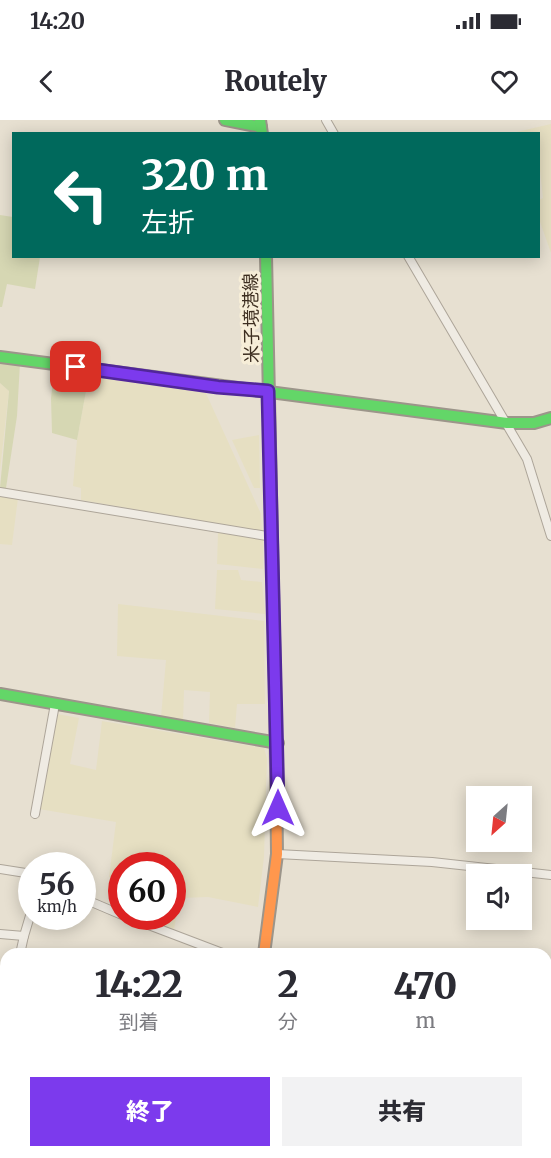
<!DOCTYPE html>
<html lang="ja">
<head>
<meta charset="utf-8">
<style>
	:root { --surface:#fff; --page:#f2f2f3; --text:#2b2b33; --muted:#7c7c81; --accent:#7c3aed }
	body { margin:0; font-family:Merriweather,"Noto Sans JP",serif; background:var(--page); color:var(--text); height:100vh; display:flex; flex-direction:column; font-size:22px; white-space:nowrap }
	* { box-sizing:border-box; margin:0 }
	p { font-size:20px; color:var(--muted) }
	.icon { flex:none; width:33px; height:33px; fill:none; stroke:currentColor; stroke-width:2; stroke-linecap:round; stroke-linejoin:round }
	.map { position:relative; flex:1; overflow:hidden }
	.details { position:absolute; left:0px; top:828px; width:552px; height:210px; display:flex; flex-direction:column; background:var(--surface); border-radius:18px 18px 0 0; box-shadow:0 3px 15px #0003 }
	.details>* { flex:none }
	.guide { position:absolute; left:12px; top:12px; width:528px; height:126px; border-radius:0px; box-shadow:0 3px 15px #0003; background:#00695c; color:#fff; overflow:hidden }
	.needle { width:39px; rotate:207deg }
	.controls { position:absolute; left:466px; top:666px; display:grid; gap:12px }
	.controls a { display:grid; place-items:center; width:66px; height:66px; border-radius:0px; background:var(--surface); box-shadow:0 3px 15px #0003; font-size:30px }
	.speed { position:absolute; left:18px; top:732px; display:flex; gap:12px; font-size:30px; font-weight:700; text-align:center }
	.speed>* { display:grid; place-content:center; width:78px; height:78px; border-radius:50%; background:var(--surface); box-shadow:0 3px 15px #0003; line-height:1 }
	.speed small { font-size:15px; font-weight:400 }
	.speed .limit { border:9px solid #d22; background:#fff; color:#111 }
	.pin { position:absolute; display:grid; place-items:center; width:51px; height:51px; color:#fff; margin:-26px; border-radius:12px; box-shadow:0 3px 9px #0006 }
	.me { position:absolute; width:66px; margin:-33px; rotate:0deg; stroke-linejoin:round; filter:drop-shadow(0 0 4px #0008) }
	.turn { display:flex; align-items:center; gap:21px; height:126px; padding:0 30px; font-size:27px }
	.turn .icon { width:78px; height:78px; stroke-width:2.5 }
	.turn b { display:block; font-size:42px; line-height:51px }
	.eta { display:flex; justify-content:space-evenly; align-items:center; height:102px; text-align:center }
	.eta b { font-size:36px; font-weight:800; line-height:42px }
	.cta { display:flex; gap:12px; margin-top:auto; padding:12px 30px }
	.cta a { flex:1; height:69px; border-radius:0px; background:var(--accent); color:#fff; font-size:24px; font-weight:800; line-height:69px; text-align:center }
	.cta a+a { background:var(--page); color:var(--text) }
	.status { display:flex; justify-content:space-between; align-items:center; height:42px; padding:0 30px; background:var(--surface); direction:ltr }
	.status svg { height:16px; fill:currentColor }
	header { display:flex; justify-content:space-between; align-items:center; height:78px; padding:0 30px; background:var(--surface); font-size:27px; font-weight:800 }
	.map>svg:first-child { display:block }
	.farmland { fill:#e6dfc2 }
	.green { fill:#d6d7b3 }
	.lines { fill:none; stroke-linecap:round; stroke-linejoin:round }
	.street-casing { stroke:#ada599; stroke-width:10 }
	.fast-casing { stroke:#9c958a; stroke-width:14 }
	.slow-casing { stroke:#9c958a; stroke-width:14 }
	.street { stroke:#efebe3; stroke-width:8 }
	.fast { stroke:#63d668; stroke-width:10 }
	.slow { stroke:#ff974d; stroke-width:10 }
	.route-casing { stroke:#51269a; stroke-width:15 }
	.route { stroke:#7c3aed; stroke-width:10 }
	.labels { text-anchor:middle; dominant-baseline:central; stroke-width:6; stroke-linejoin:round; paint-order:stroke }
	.street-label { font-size:18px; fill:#3d2e20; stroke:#f7eed8 }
</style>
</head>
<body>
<div class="status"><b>14:20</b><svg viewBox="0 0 49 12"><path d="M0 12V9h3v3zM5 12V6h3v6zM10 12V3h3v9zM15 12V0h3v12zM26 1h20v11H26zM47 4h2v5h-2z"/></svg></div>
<header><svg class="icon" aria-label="back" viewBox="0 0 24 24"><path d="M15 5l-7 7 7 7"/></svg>Routely<svg class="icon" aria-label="heart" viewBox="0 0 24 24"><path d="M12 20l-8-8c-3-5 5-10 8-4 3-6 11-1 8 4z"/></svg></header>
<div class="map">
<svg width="551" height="1038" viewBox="0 0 551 1038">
	<rect width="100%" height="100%" fill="#e7e0d1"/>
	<!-- farmland -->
	<g class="farmland">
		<polygon points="551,4 551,133 539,99 539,80 543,78 539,42 538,14 512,13"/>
		<polygon points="89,255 204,269 261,394 262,411 81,380 81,368 73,366 77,320"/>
		<polygon points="0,263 9,271 0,350"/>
		<polygon points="259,315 260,368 254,368 232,320"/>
		<polygon points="0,375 18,378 12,425 0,424"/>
		<polygon points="218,412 263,417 263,449 217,444"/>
		<polygon points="217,450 238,450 241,460 262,462 265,494 215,489"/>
		<polygon points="118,484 264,501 265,584 237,584 235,608 209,603 210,572 184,570 183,601 161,597 166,540 117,536"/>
		<polygon points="57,594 79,598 70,644 96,650 102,601 264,628 267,639 264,737 258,787 208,777 180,778 174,809 143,797 172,796 172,746 122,746 121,758 109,757 116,702 39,689"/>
	</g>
	<!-- green -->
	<g class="green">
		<polygon points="0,95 13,97 14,136 40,137 35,169 7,164 2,187 0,187"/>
		<polygon points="0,241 20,243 17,296 6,368 0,368 9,271 0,263"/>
		<polygon points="54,252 89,255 77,320 52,313 51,278"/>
	</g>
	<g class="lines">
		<!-- street casing -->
		<g class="street-casing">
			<g id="street">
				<polyline points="326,0 334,14"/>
				<polyline points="408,136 527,339 551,416"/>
				<polyline points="0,372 273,417"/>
				<polyline points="35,694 55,584"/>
				<polyline points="277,734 432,742 551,755"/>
				<polyline points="0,749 32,754"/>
				<polyline points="82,778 122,795"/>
				<polyline points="125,796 225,834"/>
				<polyline points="0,814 24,816 32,789"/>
				<polyline points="20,834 24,816"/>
				<polyline points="546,881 551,880"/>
				<polyline points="0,917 6,891"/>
				<polyline points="546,976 551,986"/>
				<polyline points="546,998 551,996"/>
			</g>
		</g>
		<!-- fast casing -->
		<g class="fast-casing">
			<g id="fast">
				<polyline points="225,0 261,7"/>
				<polyline points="260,0 262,14"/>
				<polyline points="266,136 275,563"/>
				<polyline points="0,237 507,303 534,303 551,298"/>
				<polyline points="0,574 278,623"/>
			</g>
		</g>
		<!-- slow casing -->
		<g class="slow-casing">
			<g id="slow">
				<polyline points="264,834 277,734 275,563"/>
				<polyline points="230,1038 231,1032"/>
			</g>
		</g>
		<!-- street -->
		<use href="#street" class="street"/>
		<!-- fast -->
		<use href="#fast" class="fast"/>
		<!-- slow -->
		<use href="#slow" class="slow"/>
	</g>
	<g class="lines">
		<!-- route casing -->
		<g class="route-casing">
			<polyline id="route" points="76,247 218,267 268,271 278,688"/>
		</g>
		<!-- route -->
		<use href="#route" class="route"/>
	</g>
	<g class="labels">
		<!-- street labels -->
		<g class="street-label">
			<text transform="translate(251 198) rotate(-91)">米子境港線</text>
		</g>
	</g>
</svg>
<div class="controls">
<a><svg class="needle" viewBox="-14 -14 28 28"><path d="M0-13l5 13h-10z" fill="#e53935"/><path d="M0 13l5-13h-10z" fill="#7c7c81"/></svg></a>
<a><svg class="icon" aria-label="sound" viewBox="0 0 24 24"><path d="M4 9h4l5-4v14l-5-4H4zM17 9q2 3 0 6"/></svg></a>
</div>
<div class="speed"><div>56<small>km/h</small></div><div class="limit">60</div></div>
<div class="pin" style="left:76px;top:247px;background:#d93025"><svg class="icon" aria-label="arrive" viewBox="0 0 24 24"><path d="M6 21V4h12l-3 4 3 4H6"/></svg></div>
<svg class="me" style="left:278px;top:688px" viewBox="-20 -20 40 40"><path d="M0-17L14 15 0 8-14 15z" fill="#7c3aed" stroke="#fff" stroke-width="4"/></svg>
<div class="guide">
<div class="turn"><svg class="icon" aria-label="left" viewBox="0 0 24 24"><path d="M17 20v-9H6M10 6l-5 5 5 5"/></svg><div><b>320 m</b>左折</div></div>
</div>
<section class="details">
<div class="eta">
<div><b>14:22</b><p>到着</p></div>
<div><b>2</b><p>分</p></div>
<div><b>470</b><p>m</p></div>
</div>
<div class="cta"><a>終了</a><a>共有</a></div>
</section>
</div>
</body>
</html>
